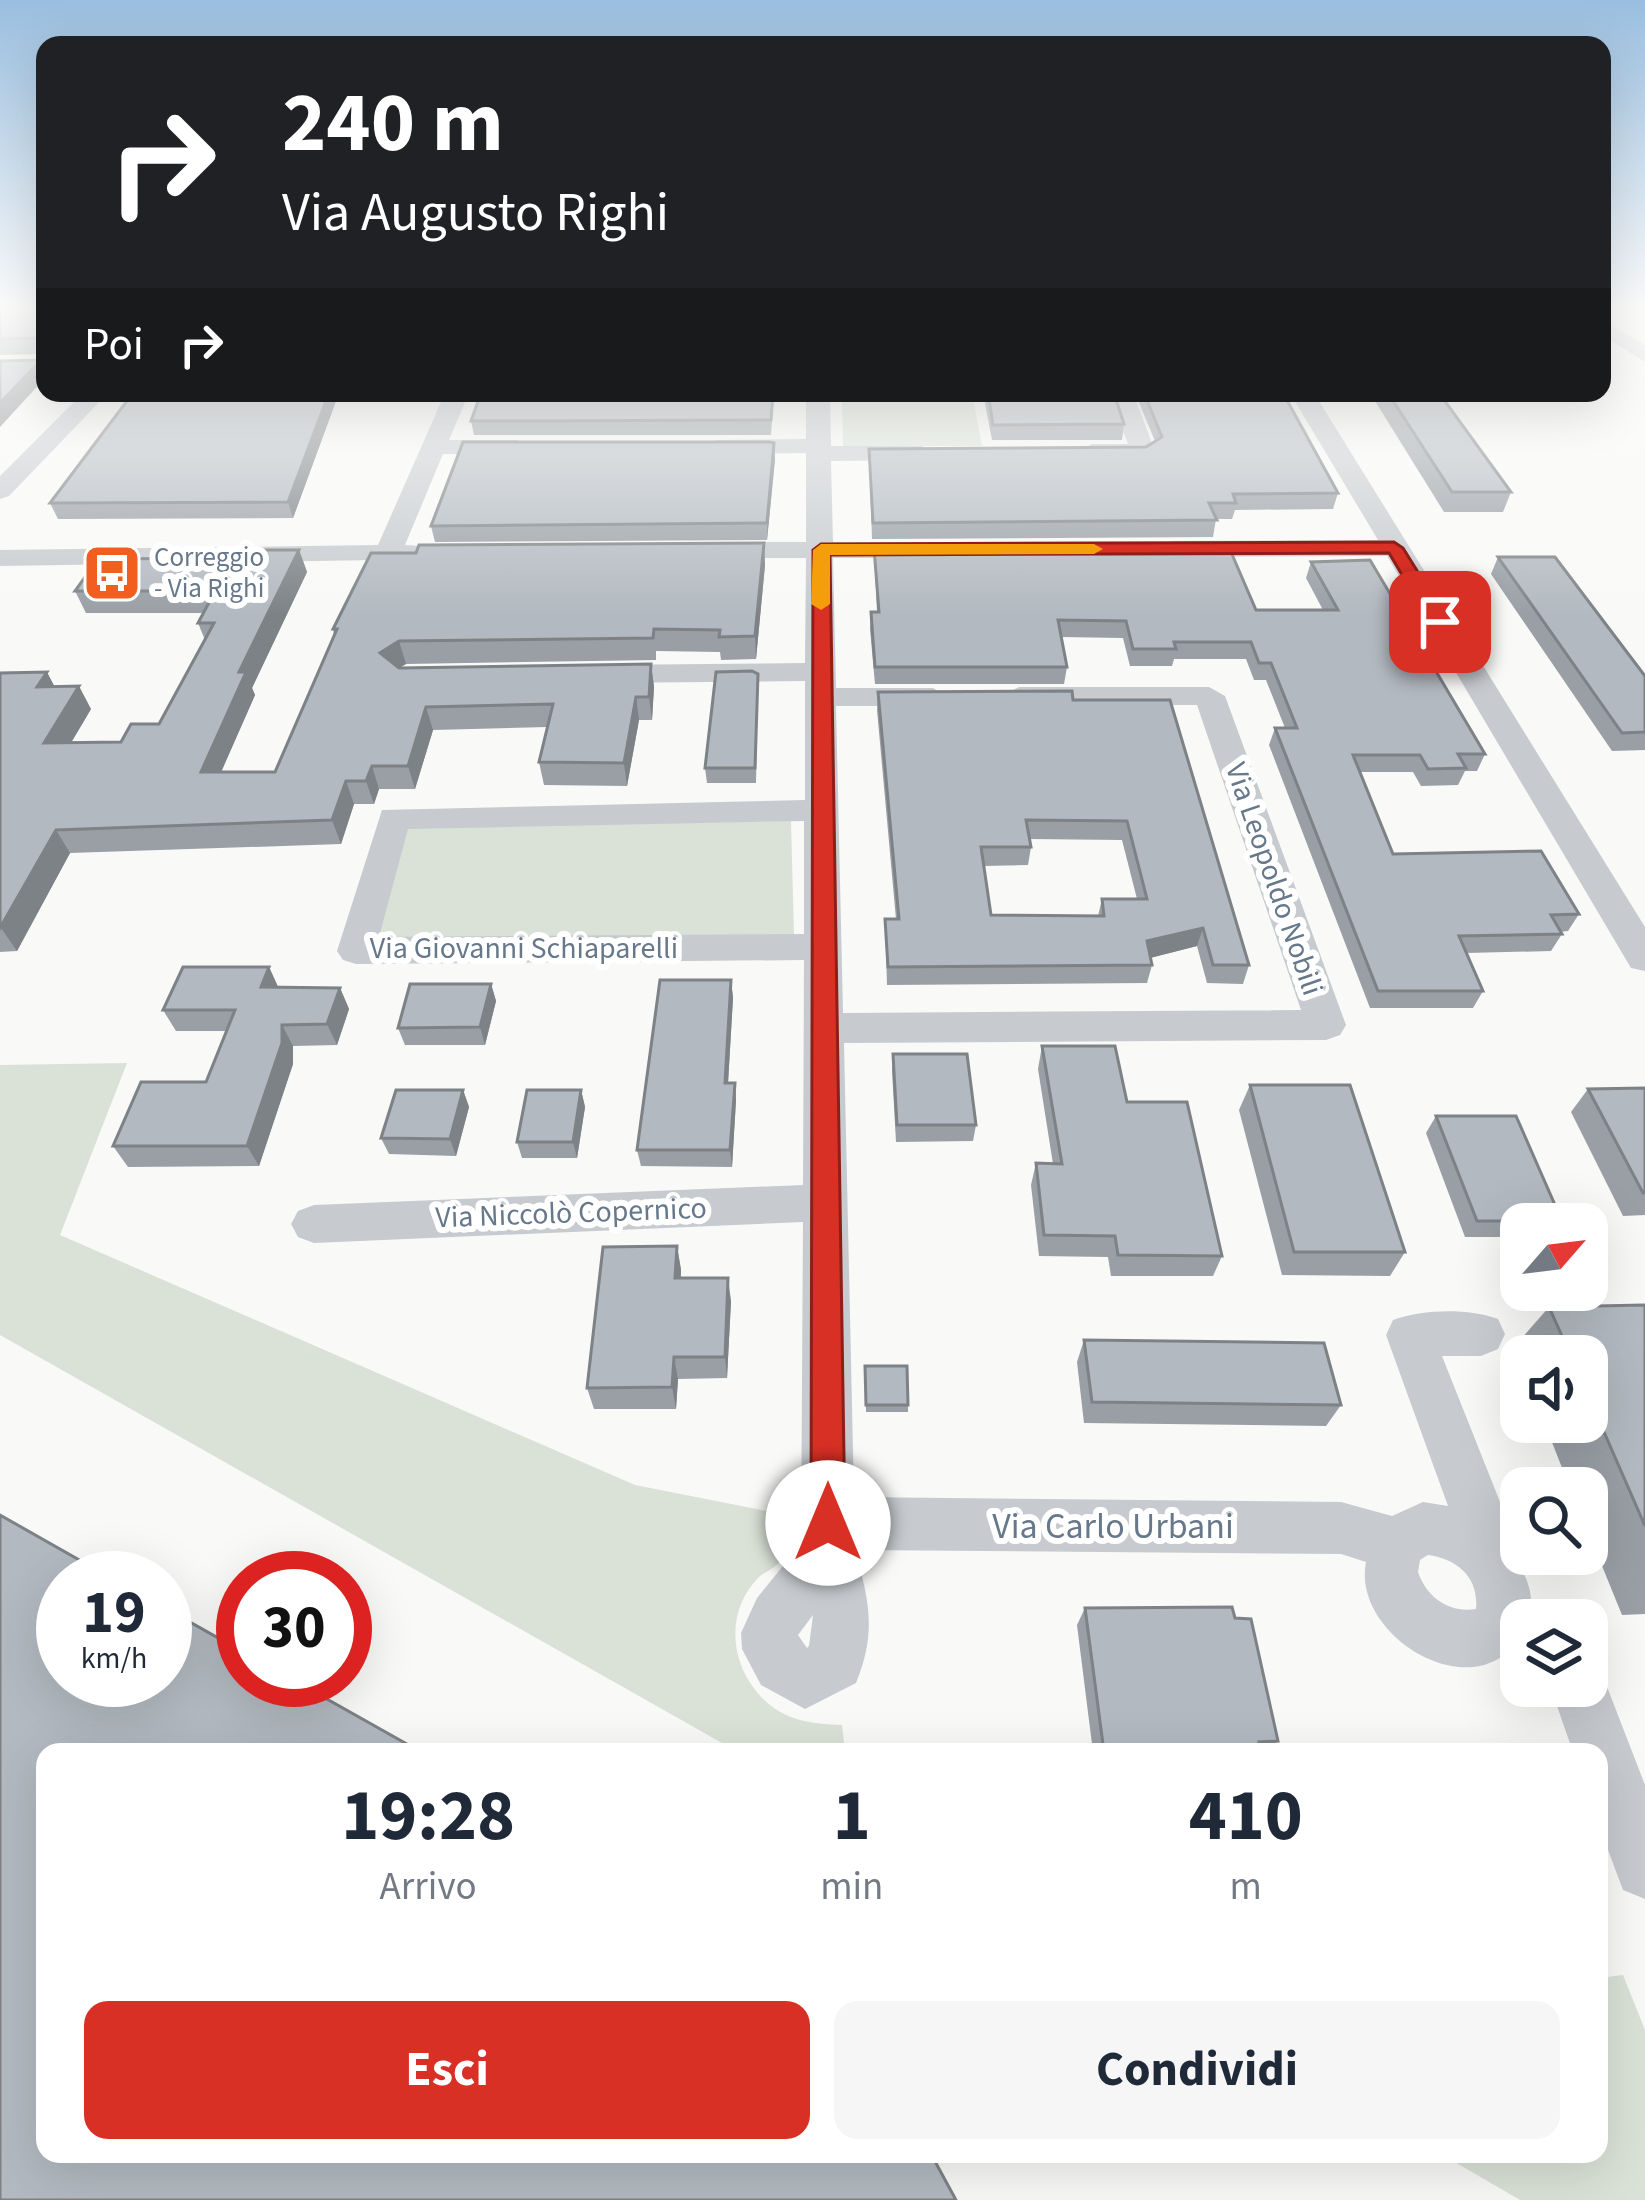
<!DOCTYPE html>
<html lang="it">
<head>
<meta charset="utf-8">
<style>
	:root { --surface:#fff; --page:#f6f6f7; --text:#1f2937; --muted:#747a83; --accent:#d93025 }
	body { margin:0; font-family:"Source Sans 3",sans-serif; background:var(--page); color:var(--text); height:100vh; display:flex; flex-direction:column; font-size:45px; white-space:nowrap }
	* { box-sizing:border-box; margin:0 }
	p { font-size:39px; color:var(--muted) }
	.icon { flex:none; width:66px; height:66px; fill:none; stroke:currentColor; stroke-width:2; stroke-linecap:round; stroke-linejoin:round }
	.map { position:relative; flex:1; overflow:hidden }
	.panel { position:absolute; left:36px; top:1743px; width:1572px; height:420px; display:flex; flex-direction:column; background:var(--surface); border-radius:24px; box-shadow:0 12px 48px #0002 }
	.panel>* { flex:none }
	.hud { position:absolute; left:36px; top:36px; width:1575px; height:366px; border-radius:24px; box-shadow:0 12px 48px #0002; background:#202124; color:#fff; overflow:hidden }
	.needle { width:78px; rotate:62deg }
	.controls { position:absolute; left:1500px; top:1203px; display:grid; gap:24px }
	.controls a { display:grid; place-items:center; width:108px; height:108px; border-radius:24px; background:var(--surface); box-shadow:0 12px 48px #0002; font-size:60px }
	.speed { position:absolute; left:36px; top:1551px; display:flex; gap:24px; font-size:60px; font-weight:700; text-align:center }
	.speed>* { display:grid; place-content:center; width:156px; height:156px; border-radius:50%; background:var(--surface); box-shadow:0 12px 48px #0002; line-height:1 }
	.speed small { font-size:30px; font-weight:400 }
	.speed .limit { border:18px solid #d22; background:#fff; color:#111 }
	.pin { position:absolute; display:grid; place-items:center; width:102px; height:102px; color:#fff; margin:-51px; border-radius:24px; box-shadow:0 6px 18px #0006 }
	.me { position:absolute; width:132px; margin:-66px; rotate:0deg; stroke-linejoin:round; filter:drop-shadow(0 0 9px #0008) }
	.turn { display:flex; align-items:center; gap:42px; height:252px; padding:0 48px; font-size:54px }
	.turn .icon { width:156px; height:156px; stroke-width:2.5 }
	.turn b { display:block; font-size:84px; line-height:102px }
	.then { display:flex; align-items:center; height:114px; padding:0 48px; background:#0003; gap:24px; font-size:45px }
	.eta { display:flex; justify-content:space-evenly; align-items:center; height:204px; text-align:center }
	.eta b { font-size:72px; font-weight:700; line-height:84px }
	.button { display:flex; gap:24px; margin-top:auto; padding:24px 48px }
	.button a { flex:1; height:138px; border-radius:24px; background:var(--accent); color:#fff; font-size:48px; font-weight:700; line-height:138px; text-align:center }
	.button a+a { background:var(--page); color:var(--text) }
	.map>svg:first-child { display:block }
	.green { fill:#dae2d7 }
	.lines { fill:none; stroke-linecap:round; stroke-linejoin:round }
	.minor { fill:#c7cbcf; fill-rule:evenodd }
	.wall { fill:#999fa5; fill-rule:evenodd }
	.shaded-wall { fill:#7d8286 }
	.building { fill:#b2b9c0; stroke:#7d8286; stroke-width:3; fill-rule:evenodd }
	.route { fill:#d93025; stroke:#8d1f18; stroke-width:3 }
	.slow { fill:#f59e0b }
	.labels { text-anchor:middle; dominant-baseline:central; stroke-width:12; stroke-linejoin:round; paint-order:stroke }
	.far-poi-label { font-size:27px; fill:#66788a; stroke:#fff; text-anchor:start }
	.street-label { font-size:30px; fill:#66788a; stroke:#fff }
	.near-street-label { font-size:36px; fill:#66788a; stroke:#fff }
</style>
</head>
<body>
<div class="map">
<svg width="1645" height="2200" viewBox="0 0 1645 2200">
	<rect width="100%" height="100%" fill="#f9f9f7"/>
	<!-- green -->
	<g class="green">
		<polygon points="842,393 972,393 982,446 843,446"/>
		<polygon points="791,821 794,935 375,943 407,827"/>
		<path d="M127 1063 60 1235 635 1485 787 1515C787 1530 789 1546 781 1560 776 1568 766 1571 759 1577 728 1608 729 1654 753 1687 776 1719 806 1724 842 1725L845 1752H738L0 1335V1065Z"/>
		<polygon points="1623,1975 1645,2030 1645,2200 1520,2200 1441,2154 1599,2154 1599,1978"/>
	</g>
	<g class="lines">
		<!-- minor -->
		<g class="minor">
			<polygon points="1602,319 1645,345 1645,362 1602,335"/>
			<polygon points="83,393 108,393 9,496 0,499 0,476"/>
			<polygon points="445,393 469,393 449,440 517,440 529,447 517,454 443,454 405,545 437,547 441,553 437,559 0,566 0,550 378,545"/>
			<path d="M806 393H830L831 446H922L934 453 922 460 831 461 833 542H931L945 550 931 558H833L836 688H933L949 697 933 706H836L843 1013 1301 1010 1197 705H1019L1003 696 1019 687H1209L1225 696 1346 1025 1340 1035 1326 1040 844 1043 854 1497 1341 1502 1392 1516 1423 1502 1448 1506 1386 1335 1393 1320C1423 1309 1468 1308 1498 1319L1505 1334 1498 1349 1481 1356H1442L1510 1527C1506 1559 1543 1583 1527 1620H1521L1515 1649C1502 1657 1488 1666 1473 1667 1420 1672 1355 1617 1366 1562L1341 1554 855 1550C869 1600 877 1632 856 1683L805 1709 761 1685 742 1649 741 1633 757 1598 801 1544 803 1222 314 1243 298 1237 291 1224 298 1211 314 1205 803 1185 804 960 356 964 343 960 337 951 382 810 805 800V681L599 683 584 674 599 665 805 663 806 558H711L697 550 711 542H806V453L717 454 705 447 717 440 806 439ZM804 821V934L379 937 408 829ZM1428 1555C1458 1559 1479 1578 1476 1609 1449 1613 1427 1598 1418 1572L1420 1560ZM813 1615 809 1646 807 1648 798 1635Z"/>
			<polygon points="1109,393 1133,393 1155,451 1152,456 1092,458 1080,451 1092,444 1128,444"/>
			<polygon points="1290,393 1314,393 1645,927 1645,971 1631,968 1387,556 1173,557 1159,549 1173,541 1378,540"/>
			<polygon points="1587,1660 1599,1666 1645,1785 1645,1899 1623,1890 1599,1826 1599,1752 1573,1752 1550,1686 1587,1686"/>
		</g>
	</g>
	<!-- wall -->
	<g class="wall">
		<polygon points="0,308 45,308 45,368 41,360 42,354 0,355"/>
		<polygon points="133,393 367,393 360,400 336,401 293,518 58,519 50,503"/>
		<polygon points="774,393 771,435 474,435 471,421"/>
		<polygon points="983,393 1114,393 1124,424 1122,440 992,440"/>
		<polygon points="1135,393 1283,393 1338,493 1333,509 1235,510 1232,519 1216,519 1213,537 872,539 869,449 1146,447 1155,441"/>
		<polygon points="1370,393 1439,393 1511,492 1503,512 1444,512"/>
		<polygon points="775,459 767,540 435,542 431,526"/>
		<polygon points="764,543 765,565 756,659 721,660 720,652 656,651 656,660 406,664 399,668 651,664 654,687 652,720 639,720 627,786 544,785 539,762 547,727 433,730 415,789 379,789 374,804 354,804 341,844 70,853 17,951 0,952 0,673 55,687 91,709 71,743 121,742 159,724 205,640 198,623 203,613 86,613 75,591 241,558 299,550 307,572 252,688 255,695 221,772 275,772 334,635 333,629"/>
		<polygon points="874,548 1256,610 1323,610 1306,578 1311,562 1485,754 1477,771 1465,771 1458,785 1421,786 1413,772 1360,772 1393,854 1579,914 1568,931 1560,932 1562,934 1551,951 1466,953 1483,991 1473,1008 1370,1008 1269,745 1275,728 1285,728 1266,680 1254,680 1246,659 1174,659 1172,666 1130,666 1123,638 1061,637 1067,667 1064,684 875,684 870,629 871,612 877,612"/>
		<polygon points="1498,557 1645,676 1645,750 1612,751 1491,574"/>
		<polygon points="758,674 756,783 707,783 705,768"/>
		<path d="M878 692 1073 700 1249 965 1243 984 1207 983 1197 946 1150 958 1152 965 1147 983 887 985 885 919H896L877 710ZM1029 839 1122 840 1137 899H1102L1098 916 991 915 984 866 1028 865 1031 847Z"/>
		<polygon points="269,967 278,987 340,988 349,1009 337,1045 293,1046 293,1064 259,1166 128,1167 113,1146 206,1082 226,1031 176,1031 163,1010"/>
		<polygon points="731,980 733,998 728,1083 735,1083 736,1100 732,1167 641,1166 637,1150"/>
		<polygon points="491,984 496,1001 485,1045 405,1045 398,1028"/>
		<polygon points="1042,1046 1127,1102 1222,1256 1213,1276 1111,1276 1108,1257 1039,1256 1031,1185 1036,1163 1053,1164 1038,1069"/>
		<polygon points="893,1054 976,1125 973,1141 896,1142 892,1071"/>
		<polygon points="1250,1085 1405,1252 1390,1276 1282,1275 1239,1110"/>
		<polygon points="1645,1088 1645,1215 1623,1216 1571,1112 1588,1089"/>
		<polygon points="463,1090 469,1107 456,1156 389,1154 381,1138"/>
		<polygon points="581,1090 585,1107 577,1158 522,1158 517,1142"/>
		<polygon points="1436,1116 1562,1221 1559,1224 1521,1224 1521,1237 1465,1237 1426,1133"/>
		<polygon points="677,1246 681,1270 681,1278 731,1301 727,1378 678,1379 676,1409 594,1409 587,1388"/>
		<polygon points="1549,1307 1645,1307 1645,1614 1622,1615 1587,1529 1587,1488 1570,1488 1544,1422 1587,1422 1587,1356 1521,1356 1521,1367 1513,1348"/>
		<polygon points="1084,1340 1341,1405 1326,1426 1084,1423 1077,1362"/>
		<polygon points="865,1366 908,1405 908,1412 866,1412"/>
		<polygon points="1085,1608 1235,1618 1278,1741 1266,1752 1093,1752 1077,1625"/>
	</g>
	<!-- shaded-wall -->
	<g class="shaded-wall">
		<polygon points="41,360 45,368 45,378 0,427 0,403"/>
		<polygon points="329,393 333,393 336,401 293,518 288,502"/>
		<polygon points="774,443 775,459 767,540 767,523"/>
		<polygon points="764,543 765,565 756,659 755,636"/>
		<polygon points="299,550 307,572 252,688 255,695 211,795 201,772 239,672"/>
		<polygon points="399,641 406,664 387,675 380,653"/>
		<polygon points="651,664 654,687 652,720 649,697"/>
		<polygon points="47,672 59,695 37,687"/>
		<polygon points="79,686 91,709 57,766 44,743"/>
		<polygon points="636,697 639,720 627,786 624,763"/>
		<polygon points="426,707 433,730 415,789 408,766"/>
		<polygon points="372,766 379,789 374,804 366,781"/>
		<polygon points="346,781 354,804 341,844 332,820"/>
		<polygon points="56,830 70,853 17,951 1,928"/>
		<polygon points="1203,928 1197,946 1142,960 1147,941"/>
		<polygon points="269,967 279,989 261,987"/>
		<polygon points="731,980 733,998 727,1100 725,1083"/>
		<polygon points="491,984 496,1001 485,1045 480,1027"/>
		<polygon points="340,988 349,1009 337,1045 327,1024"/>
		<polygon points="282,1025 293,1046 293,1064 259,1166 247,1146"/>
		<polygon points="735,1083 736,1100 732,1167 730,1150"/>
		<polygon points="463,1090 469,1107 456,1156 450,1139"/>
		<polygon points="581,1090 585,1107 577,1158 573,1142"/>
		<polygon points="677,1246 681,1270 679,1301 675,1278"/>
		<polygon points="728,1278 731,1301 727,1378 725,1357"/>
		<polygon points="674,1357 678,1379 676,1409 672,1387"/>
	</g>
	<!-- building -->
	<g class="building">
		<polygon points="0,308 45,308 45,356 41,360 43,343 38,338 0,339"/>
		<polygon points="41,360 0,403 0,361"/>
		<polygon points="133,393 329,393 288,502 50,503"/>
		<polygon points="481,393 773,393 771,420 471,421"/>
		<polygon points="988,393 1114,393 1124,424 993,425"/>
		<polygon points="1144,393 1283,393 1338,493 1233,494 1236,503 1209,503 1217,520 873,523 869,449 1146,447 1162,437"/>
		<polygon points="1388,393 1439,393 1511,492 1452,492"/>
		<polygon points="463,442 769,442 774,443 767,523 431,526"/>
		<polygon points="764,543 755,636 719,637 720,630 654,629 653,638 399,641 380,653 399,668 651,664 649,697 636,697 624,763 539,762 553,704 426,707 408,766 372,766 366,781 346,781 332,820 56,830 0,928 0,673 47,672 37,687 79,686 44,743 121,742 131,724 159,724 214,623 198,623 212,597 198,597 201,591 75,591 98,559 241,558 245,550 299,550 239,672 246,672 201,772 275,772 337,629 333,629 371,553 416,553 419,545"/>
		<polygon points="1228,545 1256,610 1338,610 1311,562 1370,560 1485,754 1458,754 1466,768 1428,769 1420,755 1353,755 1393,854 1541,851 1579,914 1551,915 1562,934 1459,936 1483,991 1378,991 1275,728 1297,728 1271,663 1259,663 1251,642 1174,642 1176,649 1133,649 1126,621 1058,620 1067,667 875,667 871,612 879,612 874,548"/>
		<polygon points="1498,557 1555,557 1645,676 1645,732 1622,733"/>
		<polygon points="752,671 758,674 755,768 705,768 716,672"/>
		<path d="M1072 691 1073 700H1170L1249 965H1213L1203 928 1147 941 1152 965 888 967 885 919H899L878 692ZM1026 820 1127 821 1147 899H1102L1104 916 991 915 981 847H1031Z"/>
		<polygon points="183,967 269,967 261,987 340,988 327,1024 282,1025 282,1043 247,1146 113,1146 141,1082 206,1082 235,1010 163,1010"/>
		<polygon points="660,980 731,980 725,1083 735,1083 730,1150 637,1150"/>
		<polygon points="410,984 491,984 480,1027 398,1028"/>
		<polygon points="1042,1046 1115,1046 1127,1102 1187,1102 1222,1256 1118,1255 1115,1236 1044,1235 1036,1163 1062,1164"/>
		<polygon points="893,1054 967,1054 976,1125 897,1125"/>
		<polygon points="1250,1085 1350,1085 1405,1252 1294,1252"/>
		<polygon points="1645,1088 1645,1193 1643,1193 1588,1089"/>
		<polygon points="396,1090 463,1090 450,1139 381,1138"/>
		<polygon points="527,1090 581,1090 573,1142 517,1142"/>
		<polygon points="1436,1116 1516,1116 1562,1221 1477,1221"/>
		<polygon points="677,1246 675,1278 728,1278 725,1357 674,1357 672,1387 587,1388 603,1247"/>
		<polygon points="1644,1305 1645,1307 1645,1526 1587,1393 1587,1356 1571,1356 1549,1307"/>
		<polygon points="1084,1340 1324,1343 1341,1405 1092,1402"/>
		<polygon points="865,1366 907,1366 908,1405 866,1405"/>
		<polygon points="0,1515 111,1578 63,1578 63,1680 165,1680 165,1608 243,1652 243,1680 293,1680 421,1752 45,1752 45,2154 931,2154 956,2200 0,2200"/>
		<polygon points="1232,1607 1235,1618 1251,1619 1278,1741 1259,1742 1261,1752 1104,1752 1085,1608"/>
		<polygon points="1528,1746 1530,1752 1399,1752 1398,1750"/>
	</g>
	<!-- sky -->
	<linearGradient id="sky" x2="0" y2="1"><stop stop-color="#99bedf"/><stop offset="0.5" stop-color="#fcfcfb"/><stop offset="1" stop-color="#fcfcfb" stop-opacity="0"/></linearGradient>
	<rect width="1645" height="616" fill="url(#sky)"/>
	<!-- route -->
	<polygon class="route" points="1394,542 1403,548 1449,622 1446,627 1433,627 1389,553 830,555 845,1523 840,1535 828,1540 816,1535 811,1523 813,550 821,544"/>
	<!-- slow -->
	<polygon class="slow" points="821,544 1094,544 1103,549 1094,554 830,555 830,604 821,610 811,604 813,550"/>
	<!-- icons -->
	<defs>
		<g id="bus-square" transform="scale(3)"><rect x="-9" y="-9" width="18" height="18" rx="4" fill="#f15e1f" stroke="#fff"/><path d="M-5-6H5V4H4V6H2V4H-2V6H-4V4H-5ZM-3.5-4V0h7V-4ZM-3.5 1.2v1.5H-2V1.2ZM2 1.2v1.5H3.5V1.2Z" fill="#fff"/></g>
	</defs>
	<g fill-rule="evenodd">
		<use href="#bus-square" x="112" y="573"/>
	</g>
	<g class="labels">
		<!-- far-poi labels -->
		<g class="far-poi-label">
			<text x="154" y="557">Correggio<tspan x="154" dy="31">- Via Righi</tspan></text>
		</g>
		<!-- street labels -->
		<g class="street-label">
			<text transform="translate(1274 879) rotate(71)">Via Leopoldo Nobili</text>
			<text x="524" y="948">Via Giovanni Schiaparelli</text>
			<text transform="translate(571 1213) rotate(-2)">Via Niccolò Copernico</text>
		</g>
		<!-- near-street labels -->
		<g class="near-street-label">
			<text x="1113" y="1526">Via Carlo Urbani</text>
		</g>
	</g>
</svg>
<div class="controls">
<a><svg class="needle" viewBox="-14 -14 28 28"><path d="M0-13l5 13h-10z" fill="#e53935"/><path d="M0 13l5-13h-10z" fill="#747a83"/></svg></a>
<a><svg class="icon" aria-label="sound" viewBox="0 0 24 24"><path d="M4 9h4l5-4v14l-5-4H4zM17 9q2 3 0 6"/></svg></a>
<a><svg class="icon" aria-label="search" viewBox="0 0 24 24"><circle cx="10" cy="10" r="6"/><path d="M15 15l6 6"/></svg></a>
<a><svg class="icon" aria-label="layers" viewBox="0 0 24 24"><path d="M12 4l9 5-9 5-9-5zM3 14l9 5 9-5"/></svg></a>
</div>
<div class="speed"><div>19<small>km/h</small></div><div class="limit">30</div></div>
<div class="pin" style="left:1440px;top:622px;background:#d93025"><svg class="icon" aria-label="arrive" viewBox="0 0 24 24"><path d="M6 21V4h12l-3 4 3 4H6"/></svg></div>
<svg class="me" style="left:828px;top:1523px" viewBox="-20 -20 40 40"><circle r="19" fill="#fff"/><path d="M0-13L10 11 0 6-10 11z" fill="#d93025"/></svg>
<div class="hud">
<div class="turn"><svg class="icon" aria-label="right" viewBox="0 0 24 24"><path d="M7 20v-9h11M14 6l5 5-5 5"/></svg><div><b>240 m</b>Via Augusto Righi</div></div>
<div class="then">Poi<svg class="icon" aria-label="right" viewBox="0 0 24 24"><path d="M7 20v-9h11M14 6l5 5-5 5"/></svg></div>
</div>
<section class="panel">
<div class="eta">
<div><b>19:28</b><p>Arrivo</p></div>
<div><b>1</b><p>min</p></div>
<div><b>410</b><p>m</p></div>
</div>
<div class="button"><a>Esci</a><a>Condividi</a></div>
</section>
</div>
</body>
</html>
